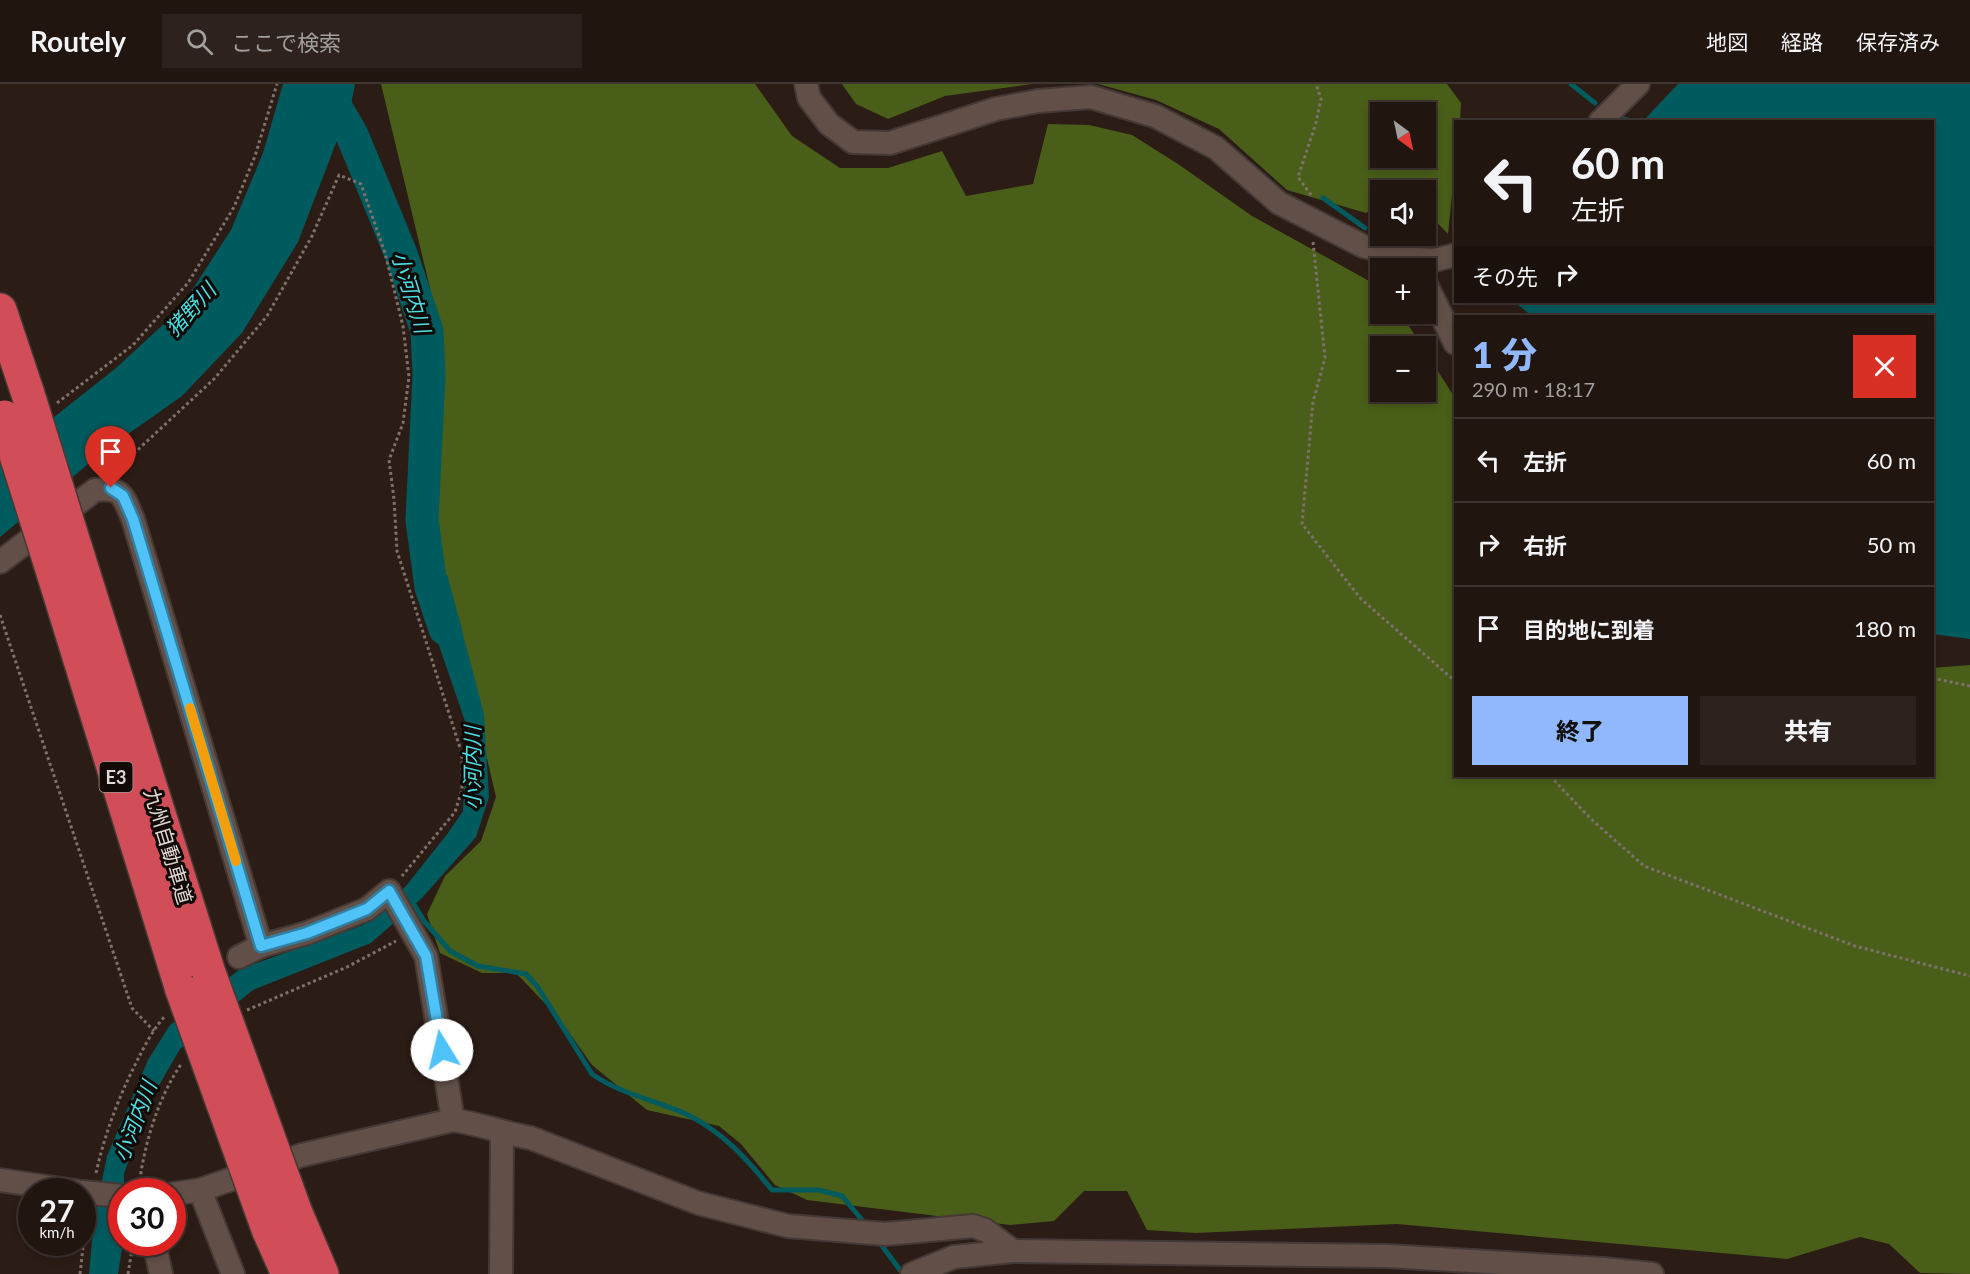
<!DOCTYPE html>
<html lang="ja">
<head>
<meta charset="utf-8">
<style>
	:root { --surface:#211510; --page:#2d221e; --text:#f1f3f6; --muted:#a29f9f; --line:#3e3430; --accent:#91b8fd }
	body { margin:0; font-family:Lato,"Noto Sans JP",sans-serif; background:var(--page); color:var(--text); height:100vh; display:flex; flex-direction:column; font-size:22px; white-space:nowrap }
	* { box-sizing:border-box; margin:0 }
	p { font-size:20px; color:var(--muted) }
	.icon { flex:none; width:33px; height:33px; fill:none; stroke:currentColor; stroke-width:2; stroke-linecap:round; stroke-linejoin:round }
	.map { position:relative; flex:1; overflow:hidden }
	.details { position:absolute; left:1454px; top:231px; width:480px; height:462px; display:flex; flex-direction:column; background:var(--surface); border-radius:0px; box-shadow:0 3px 9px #0003,0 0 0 2px var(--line) }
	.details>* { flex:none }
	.banner { position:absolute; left:1454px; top:36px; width:480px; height:183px; border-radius:0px; box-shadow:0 3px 9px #0003,0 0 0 2px var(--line); background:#211510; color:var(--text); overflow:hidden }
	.needle { width:39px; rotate:147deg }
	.fabs { position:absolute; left:1370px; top:18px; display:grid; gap:12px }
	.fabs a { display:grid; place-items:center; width:66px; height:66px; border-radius:0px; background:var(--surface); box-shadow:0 3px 9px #0003,0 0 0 2px var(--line); font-size:30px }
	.speed { position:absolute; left:18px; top:1094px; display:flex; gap:12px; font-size:30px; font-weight:700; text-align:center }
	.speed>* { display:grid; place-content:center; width:78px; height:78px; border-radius:50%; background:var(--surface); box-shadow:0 3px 9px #0003,0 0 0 2px var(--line); line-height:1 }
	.speed small { font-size:15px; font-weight:400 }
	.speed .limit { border:9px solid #d22; background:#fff; color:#111 }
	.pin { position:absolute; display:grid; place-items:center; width:51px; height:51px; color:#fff; margin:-62px -26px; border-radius:50% 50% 50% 0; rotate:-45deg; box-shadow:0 0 6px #0007 }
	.pin .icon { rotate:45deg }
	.me { position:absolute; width:66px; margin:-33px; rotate:351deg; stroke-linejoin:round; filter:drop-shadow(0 0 4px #0008) }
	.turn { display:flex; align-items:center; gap:21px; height:126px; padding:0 18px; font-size:27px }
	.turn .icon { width:78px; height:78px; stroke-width:2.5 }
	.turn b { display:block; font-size:42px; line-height:51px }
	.then { display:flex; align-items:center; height:57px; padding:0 18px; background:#0003; gap:12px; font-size:22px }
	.round { display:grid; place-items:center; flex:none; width:63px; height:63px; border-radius:0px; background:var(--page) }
	.summary { display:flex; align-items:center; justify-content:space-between; height:102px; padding:0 18px }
	h1 { font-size:36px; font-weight:800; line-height:45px; color:var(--accent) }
	.action { display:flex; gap:12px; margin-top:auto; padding:12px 18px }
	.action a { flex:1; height:69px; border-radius:0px; background:var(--accent); color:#111; font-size:24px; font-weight:800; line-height:69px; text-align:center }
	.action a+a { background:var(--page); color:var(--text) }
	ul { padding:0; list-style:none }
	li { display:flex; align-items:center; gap:18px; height:84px; padding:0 18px; border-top:2px solid var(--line) }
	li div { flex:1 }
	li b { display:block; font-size:22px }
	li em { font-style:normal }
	header { display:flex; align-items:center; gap:36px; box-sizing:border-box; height:84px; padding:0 30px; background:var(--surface); border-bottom:2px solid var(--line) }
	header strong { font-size:28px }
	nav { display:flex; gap:33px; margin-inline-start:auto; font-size:21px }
	.search { width:420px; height:54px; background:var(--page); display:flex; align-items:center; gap:15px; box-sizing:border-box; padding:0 21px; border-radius:0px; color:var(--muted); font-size:22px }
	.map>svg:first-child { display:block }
	.forest { fill:#495e18; fill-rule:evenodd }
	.water { fill:#005b5f }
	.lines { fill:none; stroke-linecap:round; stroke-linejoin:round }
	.stream { stroke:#005b5f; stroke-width:5 }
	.river { stroke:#005b5f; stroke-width:33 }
	.minor-casing { stroke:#453935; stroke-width:26 }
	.highway-casing { stroke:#453935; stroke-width:36 }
	.path { stroke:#7e706b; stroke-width:3; stroke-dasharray:3 3; stroke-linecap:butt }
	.minor { stroke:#625048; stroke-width:22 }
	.highway { stroke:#d14d57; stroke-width:33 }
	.highway-bridge-casing { stroke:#453935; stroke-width:36; stroke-linecap:butt }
	.highway-bridge { stroke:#d14d57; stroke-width:33 }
	.route-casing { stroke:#337fa1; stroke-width:15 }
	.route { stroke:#4fc3f7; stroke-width:10 }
	.slow { stroke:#f59e0b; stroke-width:10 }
	.labels { text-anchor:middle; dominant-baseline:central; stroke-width:6; stroke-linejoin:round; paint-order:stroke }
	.shield { fill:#100906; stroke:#a29895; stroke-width:1.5 }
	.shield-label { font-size:18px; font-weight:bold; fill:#e1d6d2 }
	.street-label { font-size:20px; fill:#e1d6d2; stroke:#100906 }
	.water-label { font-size:21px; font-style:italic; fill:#4bdee4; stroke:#100906 }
</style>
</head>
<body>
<header>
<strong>Routely</strong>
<div class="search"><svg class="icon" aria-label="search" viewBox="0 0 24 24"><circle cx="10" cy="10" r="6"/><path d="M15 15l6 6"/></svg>ここで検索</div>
<nav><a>地図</a><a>経路</a><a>保存済み</a></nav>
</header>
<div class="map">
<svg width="1970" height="1190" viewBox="0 0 1970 1190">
	<rect width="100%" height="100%" fill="#2c1c16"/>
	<!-- forest -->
	<g class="forest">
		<polygon points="381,0 755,0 792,52 840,84 888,84 942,67 966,112 1033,100 1048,40 1089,41 1132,51 1178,80 1252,132 1380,203 1380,230 1401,230 1422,262 1380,262 1380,308 1425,308 1425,267 1455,314 1455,692 1932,692 1932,584 1970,581 1970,1190 1920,1189 1889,1160 1860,1153 1787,1175 1397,1140 1196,1149 1147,1146 1127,1107 1084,1107 1054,1137 1010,1141 807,1116 775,1101 741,1060 719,1042 647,1026 592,981 558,933 516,889 482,889 440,869 427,830 445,792 481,757 496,713 471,606 440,498 436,393 443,331 441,250"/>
		<polygon points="842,0 1032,0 945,12 888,35 856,20"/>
		<path d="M1098 0H1447L1461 19 1460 37 1455 38V82L1448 150 1425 126V106H1406L1403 104 1399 106H1380V120L1366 129 1287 106 1219 45 1156 16ZM1380 28H1425V74H1380Z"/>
	</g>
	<!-- water -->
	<g class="water">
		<polygon points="283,0 355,0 351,20 298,158 242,249 182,312 104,367 0,453 0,376 116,284 179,226 231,146 263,69"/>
		<polygon points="1678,0 1970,0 1970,555 1932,550 1932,232 1532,232 1514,218 1932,218 1932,38 1643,37"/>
		<polygon points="447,490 484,630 489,713 476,753 422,814 371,859 253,906 180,965 147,1022 124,1090 124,1107 122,1107 123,1158 118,1190 89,1190 94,1135 107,1072 148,976 170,941 240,885 363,841 406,802 448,749 463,727 467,643 422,512"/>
	</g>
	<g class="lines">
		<!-- stream -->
		<g class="stream">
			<polyline points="1571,0 1595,19"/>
			<polyline points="1614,33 1636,38"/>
			<polyline points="1323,114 1365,144"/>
			<path d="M412 817 424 837 450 867 478 882 526 890 537 902 592 990C620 1010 655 1016 686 1030 723 1048 747 1075 772 1106H819L842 1112 868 1143"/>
			<polyline points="877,1155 903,1190"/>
		</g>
		<!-- river -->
		<polyline class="river" points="318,0 334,20 352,51 401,170 427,247 429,291 422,436 431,503 445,545"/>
		<!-- minor casing -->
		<g class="minor-casing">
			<g id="minor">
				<polyline points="806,0 809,14 829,40 853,58 890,59 996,25 1038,17 1091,13 1155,32 1216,64 1279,119 1363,162 1415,175 1435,176 1455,171"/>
				<polyline points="1600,38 1638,0"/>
				<polyline points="1425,198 1455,259"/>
				<path d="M0 478 95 406C123 403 123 412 133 435L261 862"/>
				<polyline points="239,873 261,862 307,849 367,825 389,807 426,872 453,1036"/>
				<polyline points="0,1096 75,1107"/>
				<polyline points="200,1106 233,1190"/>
				<polyline points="82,1108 122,1112"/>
				<path d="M172 1110 200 1106 302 1071 453 1036C480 1040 504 1049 531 1054L698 1119 788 1142 885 1150 973 1142 985 1146 1013 1167"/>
				<polyline points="154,1158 161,1190"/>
				<polyline points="501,1190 502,1049"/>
				<polyline points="912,1190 954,1173 1013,1167 1388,1172 1603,1185 1652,1190"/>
			</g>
		</g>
		<!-- highway casing -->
		<g class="highway-casing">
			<g id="highway">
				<polyline points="0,226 28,310"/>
				<polyline points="75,462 208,886"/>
				<polyline points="50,479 182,906"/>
				<polyline points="296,1129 322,1190"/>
				<polyline points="268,1145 288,1190"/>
			</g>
		</g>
		<!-- path -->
		<g class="path">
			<polyline points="1311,111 1298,93 1316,39 1321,15 1316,0"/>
			<polyline points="1313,158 1325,274 1313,318 1302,440 1361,515 1455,597"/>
			<polyline points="57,319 133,261 188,199 234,123 255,72 277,0"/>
			<polyline points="116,386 214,295 267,232 312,152 339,91 361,100 385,169 403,242 409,293 403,339 389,376 394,415 397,467 462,670 462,706 455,728 402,792"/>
			<polyline points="0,531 132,924 154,947"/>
			<polyline points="1932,594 1970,602"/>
			<polyline points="1550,692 1591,735 1644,782 1855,862 1970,892"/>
			<polyline points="247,926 347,883 396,857"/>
			<path d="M96 1089C105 1049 119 1012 138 975 145 961 154 944 165 932"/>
			<path d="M139 1102C144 1061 158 1013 182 979"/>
			<polyline points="80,1190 87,1128"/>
			<polyline points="128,1190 133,1159"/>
		</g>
		<!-- minor -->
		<use href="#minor" class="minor"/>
		<!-- highway -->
		<use href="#highway" class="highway"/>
		<!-- highway-bridge casing -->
		<g class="highway-bridge-casing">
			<g id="highway-bridge">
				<polyline points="28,310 75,462"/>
				<polyline points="4,333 50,479"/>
				<polyline points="208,886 296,1129"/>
				<polyline points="182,906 268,1145"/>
			</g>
		</g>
		<!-- highway-bridge -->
		<use href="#highway-bridge" class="highway-bridge"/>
	</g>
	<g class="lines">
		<!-- route casing -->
		<g class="route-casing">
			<polyline id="route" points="111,404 123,412 133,435 261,862 307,849 367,825 389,807 426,872 442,966"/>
		</g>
		<!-- route -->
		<use href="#route" class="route"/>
		<!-- slow -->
		<polyline class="slow" points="190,624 236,777"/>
	</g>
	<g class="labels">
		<!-- shield labels -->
		<rect class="shield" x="99.5" y="678" width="33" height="30" rx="4.5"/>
		<g class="shield-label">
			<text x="116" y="693">E3</text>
		</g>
		<!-- street labels -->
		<g class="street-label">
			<text transform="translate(169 762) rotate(73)">九州自動車道</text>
		</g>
		<!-- water labels -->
		<g class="water-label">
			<text transform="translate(412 208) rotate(73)">小河内川</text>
			<text transform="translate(190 225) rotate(-48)">猪野川</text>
			<text transform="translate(471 684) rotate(-90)">小河内川</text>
			<text transform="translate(134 1037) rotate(-69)">小河内川</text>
		</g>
	</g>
</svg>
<div class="fabs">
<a><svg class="needle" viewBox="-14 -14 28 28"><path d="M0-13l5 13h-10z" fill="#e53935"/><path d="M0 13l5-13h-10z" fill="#a29f9f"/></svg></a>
<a><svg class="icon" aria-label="sound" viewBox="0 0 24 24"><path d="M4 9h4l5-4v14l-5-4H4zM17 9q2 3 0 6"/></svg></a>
<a>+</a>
<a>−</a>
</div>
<div class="speed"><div>27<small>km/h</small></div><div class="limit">30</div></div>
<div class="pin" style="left:111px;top:404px;background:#d93025"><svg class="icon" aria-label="arrive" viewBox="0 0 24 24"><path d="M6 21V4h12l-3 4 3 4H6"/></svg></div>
<svg class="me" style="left:442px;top:966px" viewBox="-20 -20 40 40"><circle r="19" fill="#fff"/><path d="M0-13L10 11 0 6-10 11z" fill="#4fc3f7"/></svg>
<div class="banner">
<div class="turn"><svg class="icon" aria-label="left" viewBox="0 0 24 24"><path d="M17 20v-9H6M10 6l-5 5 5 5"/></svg><div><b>60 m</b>左折</div></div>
<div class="then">その先<svg class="icon" aria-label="right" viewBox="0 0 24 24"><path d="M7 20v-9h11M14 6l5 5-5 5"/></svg></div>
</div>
<section class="details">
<div class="summary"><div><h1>1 分</h1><p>290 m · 18:17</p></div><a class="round" style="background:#d93025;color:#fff"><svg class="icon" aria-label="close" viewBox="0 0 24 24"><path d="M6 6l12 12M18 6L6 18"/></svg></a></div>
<ul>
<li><svg class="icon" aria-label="left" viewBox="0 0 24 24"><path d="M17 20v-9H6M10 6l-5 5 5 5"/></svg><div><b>左折</b></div><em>60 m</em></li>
<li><svg class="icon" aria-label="right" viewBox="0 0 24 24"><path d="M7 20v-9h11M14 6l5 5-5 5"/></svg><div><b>右折</b></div><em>50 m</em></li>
<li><svg class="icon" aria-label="arrive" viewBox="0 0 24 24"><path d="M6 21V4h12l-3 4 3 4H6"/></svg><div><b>目的地に到着</b></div><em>180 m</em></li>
</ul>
<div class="action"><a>終了</a><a>共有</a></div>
</section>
</div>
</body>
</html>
